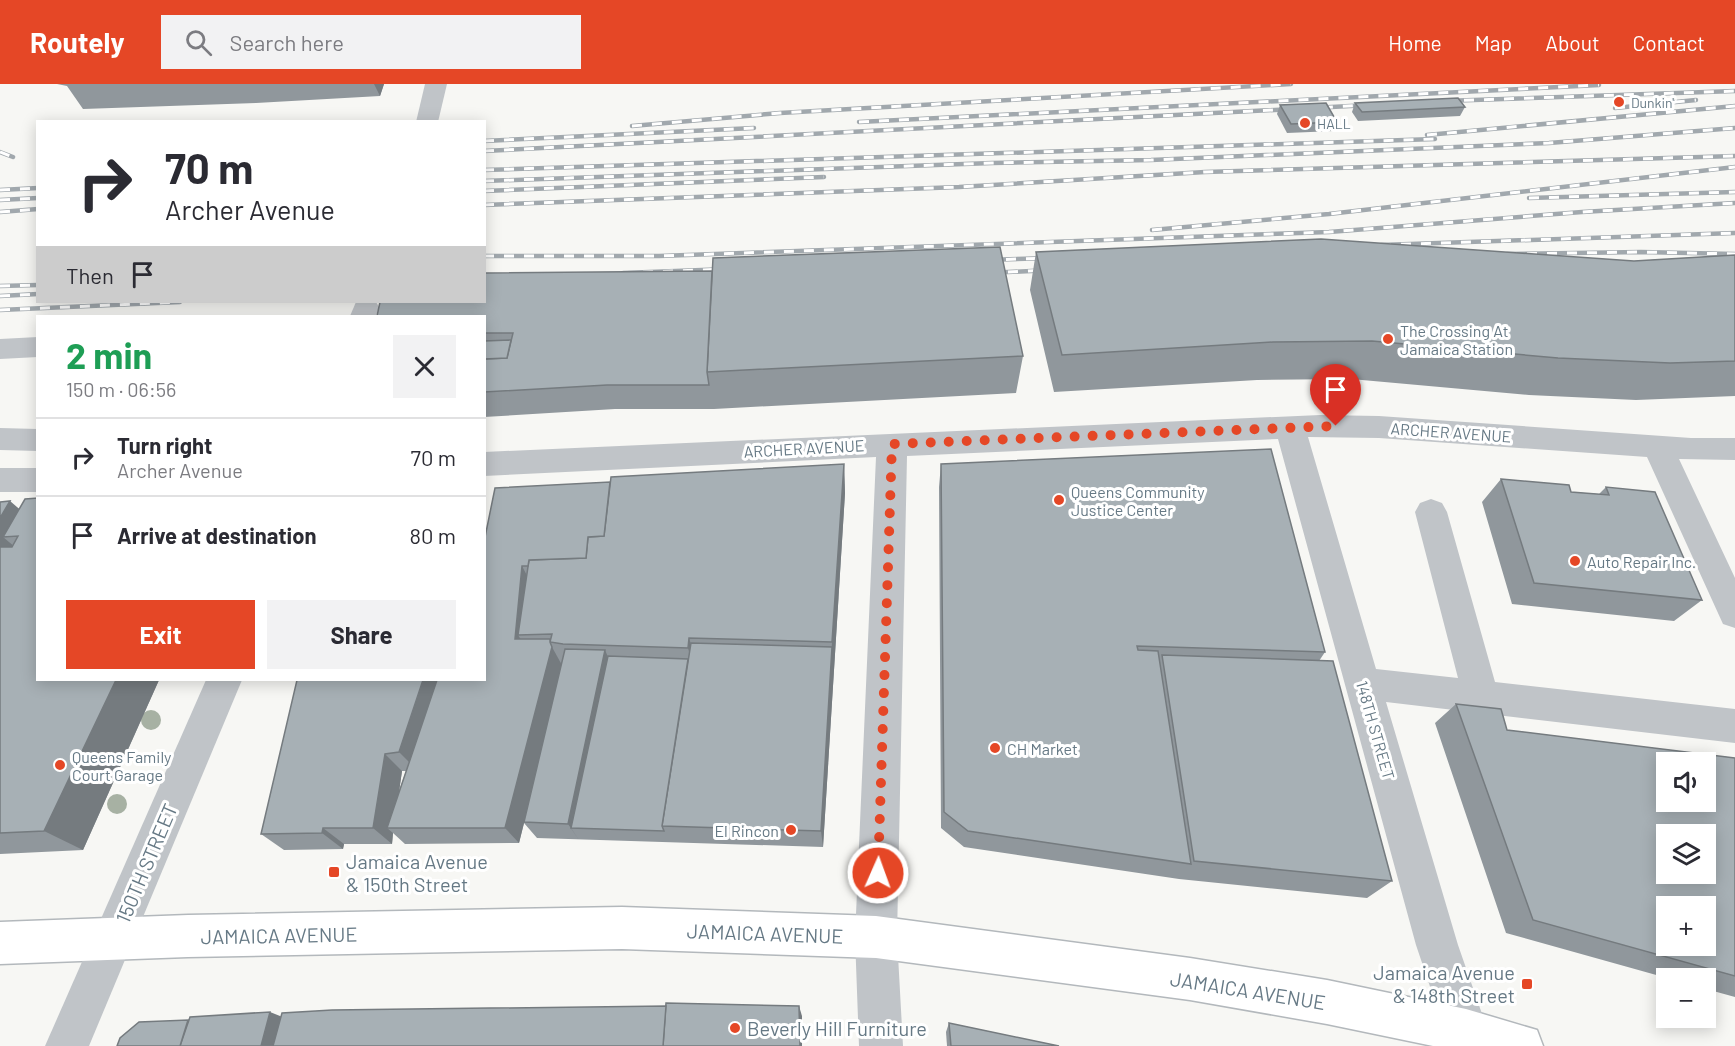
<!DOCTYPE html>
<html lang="en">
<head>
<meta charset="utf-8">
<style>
	:root { --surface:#fff; --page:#f2f2f3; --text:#2b2b33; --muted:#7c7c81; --line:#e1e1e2; --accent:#e54726 }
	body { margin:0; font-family:Barlow,sans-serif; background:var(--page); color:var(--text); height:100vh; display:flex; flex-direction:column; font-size:22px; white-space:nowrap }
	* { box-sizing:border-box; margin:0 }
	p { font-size:20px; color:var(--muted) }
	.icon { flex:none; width:33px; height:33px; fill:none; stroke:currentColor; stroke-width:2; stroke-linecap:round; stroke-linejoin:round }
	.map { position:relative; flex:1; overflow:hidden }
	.side { position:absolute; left:36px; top:231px; width:450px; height:366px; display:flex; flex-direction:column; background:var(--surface); border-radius:0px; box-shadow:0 3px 15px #0003 }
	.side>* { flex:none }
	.banner { position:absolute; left:36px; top:36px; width:450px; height:183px; border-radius:0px; box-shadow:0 3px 15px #0003; background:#fff; color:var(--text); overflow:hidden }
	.tools { position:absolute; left:1656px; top:668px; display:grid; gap:12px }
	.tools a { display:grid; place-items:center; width:60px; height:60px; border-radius:0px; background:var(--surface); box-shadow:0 3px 15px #0003; font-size:30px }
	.pin { position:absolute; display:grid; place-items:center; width:51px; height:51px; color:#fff; margin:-62px -26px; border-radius:50% 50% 50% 0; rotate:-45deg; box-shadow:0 0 6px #0007 }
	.pin .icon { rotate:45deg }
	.me { position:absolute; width:66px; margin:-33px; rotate:2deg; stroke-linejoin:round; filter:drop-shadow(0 0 4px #0008) }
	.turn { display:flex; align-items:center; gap:21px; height:126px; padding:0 30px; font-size:27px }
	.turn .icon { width:78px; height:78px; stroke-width:2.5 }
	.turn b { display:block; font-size:42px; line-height:51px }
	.then { display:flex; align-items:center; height:57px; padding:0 30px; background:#0003; gap:12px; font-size:22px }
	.round { display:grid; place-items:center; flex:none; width:63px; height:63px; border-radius:0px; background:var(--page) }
	.summary { display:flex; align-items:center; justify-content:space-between; height:102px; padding:0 30px }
	h1 { font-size:36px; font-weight:700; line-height:45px; color:#1e9e55 }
	.primary-button { display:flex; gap:12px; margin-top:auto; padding:12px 30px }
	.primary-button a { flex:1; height:69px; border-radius:0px; background:var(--accent); color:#fff; font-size:24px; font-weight:700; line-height:69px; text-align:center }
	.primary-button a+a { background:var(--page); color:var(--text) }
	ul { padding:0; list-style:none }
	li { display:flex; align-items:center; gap:18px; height:78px; padding:0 30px; border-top:2px solid var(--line) }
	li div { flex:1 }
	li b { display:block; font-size:22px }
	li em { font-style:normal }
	header { display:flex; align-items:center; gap:36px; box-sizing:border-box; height:84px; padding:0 30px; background:var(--accent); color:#fff }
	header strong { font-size:28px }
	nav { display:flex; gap:33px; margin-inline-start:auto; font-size:21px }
	.search { width:420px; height:54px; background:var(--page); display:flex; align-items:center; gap:15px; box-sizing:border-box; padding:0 21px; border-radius:0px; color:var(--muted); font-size:22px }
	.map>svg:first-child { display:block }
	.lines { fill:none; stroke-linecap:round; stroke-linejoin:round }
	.major-casing { stroke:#b3b8bc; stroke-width:3 }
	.minor { fill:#c0c4c8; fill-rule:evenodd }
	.major { fill:#fff; fill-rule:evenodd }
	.rail-casing { stroke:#a1a8ad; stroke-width:4.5 }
	.rail { stroke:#fff; stroke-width:3; stroke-dasharray:10; stroke-linecap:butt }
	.tree { fill:#a7b1a3 }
	.wall { fill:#90979c; fill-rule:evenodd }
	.shaded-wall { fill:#757b7f }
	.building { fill:#a7b0b5; stroke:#757b7f; stroke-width:1.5; fill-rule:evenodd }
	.route { stroke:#e54726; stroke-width:10; stroke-dasharray:0 18 }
	.poi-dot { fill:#e54726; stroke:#fff; stroke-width:2 }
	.labels { text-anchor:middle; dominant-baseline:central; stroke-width:6; stroke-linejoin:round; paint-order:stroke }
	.far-poi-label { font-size:14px; fill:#667985; stroke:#fff; text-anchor:start }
	.poi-label { font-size:16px; fill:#667985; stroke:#fff; text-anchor:start }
	.street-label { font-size:16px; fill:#667985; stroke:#fff }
	.near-poi-label { font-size:20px; fill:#667985; stroke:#fff; text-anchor:start }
	.near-street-label { font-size:20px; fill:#667985; stroke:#fff }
</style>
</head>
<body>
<header>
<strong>Routely</strong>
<div class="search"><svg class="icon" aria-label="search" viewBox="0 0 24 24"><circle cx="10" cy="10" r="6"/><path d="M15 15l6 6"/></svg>Search here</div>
<nav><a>Home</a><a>Map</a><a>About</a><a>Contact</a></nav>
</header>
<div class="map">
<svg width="1735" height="962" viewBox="0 0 1735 962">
	<rect width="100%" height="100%" fill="#f7f7f4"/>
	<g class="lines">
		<!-- major casing -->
		<g class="major-casing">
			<polygon id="major" points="622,823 876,832 1190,874 1327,896 1466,925 1537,946 1543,962 1433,962 1327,940 1190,916 876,874 622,865 188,873 0,880 0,838 188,831"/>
		</g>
		<!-- minor -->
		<g class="minor">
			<polygon points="425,0 447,0 438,38 416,38"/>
			<polygon points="356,218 376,218 379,223 376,232 350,232"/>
			<polygon points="38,253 38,273 0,275 0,255"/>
			<polygon points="1320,331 1379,332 1691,354 1735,354 1735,376 1679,375 1735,494 1735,544 1723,540 1647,373 1379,354 1308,353 1376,585 1458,594 1415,428 1420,419 1431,415 1442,419 1447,428 1495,598 1735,625 1735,659 1386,618 1458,861 1488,947 1482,962 1450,962 1416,861 1278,355 907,372 897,853 903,962 859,962 855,853 876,373 484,392 484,368"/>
			<polygon points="0,344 38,345 38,367 0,366"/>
			<rect x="0" y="384" width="38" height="24"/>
			<polygon points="206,596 242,596 89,962 45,962"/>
		</g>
		<!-- major -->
		<use href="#major" class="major"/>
		<!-- rail casing -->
		<g class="rail-casing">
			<g id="rail">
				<polyline points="1444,17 1735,7"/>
				<polyline points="1615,24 1696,16"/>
				<polyline points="859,38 1599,1"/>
				<polyline points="632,42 780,29 1291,0"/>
				<polyline points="1427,51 1735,22"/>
				<polyline points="484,57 754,44"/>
				<polyline points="484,67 1369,21"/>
				<polyline points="0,68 13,73"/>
				<polyline points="484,86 1435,55"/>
				<polyline points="484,97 992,79 1151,76 1549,59 1735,44"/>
				<polyline points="0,106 38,104"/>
				<polyline points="484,107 824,93"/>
				<polyline points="1529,114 1735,108"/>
				<polyline points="0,116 38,114"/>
				<polyline points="484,121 959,103 1205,88 1735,72"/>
				<polyline points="0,128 38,125"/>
				<polyline points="1152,146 1329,130 1735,83"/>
				<polyline points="1381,161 1735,149"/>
				<polyline points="1507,170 1641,168 1735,170"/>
				<polyline points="484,172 659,172 1329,148 1582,128 1735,119"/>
				<polyline points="986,176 1051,174"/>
				<polyline points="623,189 728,185"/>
				<polyline points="988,189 1051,186"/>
				<polyline points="0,202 38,201"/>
				<polyline points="0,212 38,210"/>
				<polyline points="0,226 180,218"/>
			</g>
		</g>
		<!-- rail -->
		<use href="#rail" class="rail"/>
	</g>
	<!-- trees -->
	<g class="tree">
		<circle cx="151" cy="636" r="10"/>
		<circle cx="117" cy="720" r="10"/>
	</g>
	<!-- wall -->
	<g class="wall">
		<polygon points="57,0 384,0 380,12 256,19 83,25 67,2"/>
		<polygon points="1355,19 1465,23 1460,32 1358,37 1352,28"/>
		<polygon points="1280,21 1337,38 1334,47 1287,49 1277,30"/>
		<polygon points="1036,168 1634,177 1735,171 1735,312 1636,316 1529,311 1351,295 1257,296 1054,308 1030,206"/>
		<polygon points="484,232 1023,272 1016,309 714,325 615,325 484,333"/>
		<path d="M844 380 845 409 823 763 537 754 524 739 519 759 405 760 393 749 392 760H344L343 765 284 766 261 750 484 596V458L610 398ZM402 687H406L399 707Z"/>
		<polygon points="941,380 1325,568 1319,577 1392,797 1367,814 1179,795 964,763 941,744 939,403"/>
		<polygon points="1501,395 1571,408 1599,410 1606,403 1702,516 1674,537 1512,520 1482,418"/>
		<polygon points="0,418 19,425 38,596 159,596 83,766 0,770"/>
		<polygon points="1456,620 1507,646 1735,674 1735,913 1706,905 1706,894 1667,894 1506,849 1435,639"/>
		<polygon points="949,939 1059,962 947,962 946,948"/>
	</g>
	<!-- shaded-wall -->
	<g class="shaded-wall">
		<polygon points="374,0 384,0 380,12"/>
		<polygon points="844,380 845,409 823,763 821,747 832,558"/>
		<polygon points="10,417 38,441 18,452 3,453 27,473 0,478 0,434"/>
		<polygon points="522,482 533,503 518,551 528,567 515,555"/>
		<polygon points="689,554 697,579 691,575 688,564"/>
		<polygon points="552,563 563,583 519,759 505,744"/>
		<polygon points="605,566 614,587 571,744 579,756 568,740"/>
		<polygon points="116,596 159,596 83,766 44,747"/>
		<polygon points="423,596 445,596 416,685 399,668"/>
		<polygon points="385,670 402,687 394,744 387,744 393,749 392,760 373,744"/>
		<polygon points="323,744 344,760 343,765 322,749"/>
		<polygon points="799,922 802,932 802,962 800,962"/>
		<polygon points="270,928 295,938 289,962 261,962"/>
	</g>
	<!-- building -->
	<g class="building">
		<polygon points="1458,14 1465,23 1362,28 1355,19"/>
		<polygon points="1326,19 1337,38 1291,40 1280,21"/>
		<polygon points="1321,155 1634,177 1735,171 1735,277 1670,279 1558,274 1372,257 1273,258 1062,271 1036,168"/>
		<polygon points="1000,163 1023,272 707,288 713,174"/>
		<polygon points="712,187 707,288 709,301 607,301 484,308 484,275 507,274 513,249 484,249 484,232 377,232 380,218 484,218 484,189"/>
		<polygon points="511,256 507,274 484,275 484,257"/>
		<polygon points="1271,365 1325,568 1137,562 1138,566 1158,567 1191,780 968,747 944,728 941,380"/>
		<polygon points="844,380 832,558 689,554 688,564 563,560 550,558 552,550 518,551 529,476 586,474 588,453 604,452 611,393"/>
		<polygon points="1501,395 1569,401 1571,408 1609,411 1606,403 1655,408 1702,516 1534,499"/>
		<polygon points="610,398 604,452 588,453 586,474 529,476 528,482 522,482 515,555 550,555 550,558 552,563 505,744 387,744 437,596 484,596 484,458 495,404"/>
		<polygon points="38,414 38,596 116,596 44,747 0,749 0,463 12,463 18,452 3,453 25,415"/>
		<polygon points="10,417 0,434 0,418"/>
		<polygon points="691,559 832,563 821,747 662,742"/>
		<polygon points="565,565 605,566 568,740 524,738"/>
		<polygon points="1162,571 1333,577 1392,797 1194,777"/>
		<polygon points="608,572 688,575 662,742 664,747 571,744"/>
		<polygon points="297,596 423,596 399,668 385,670 373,744 323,744 322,749 261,750"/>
		<path d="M1456 620 1501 625 1507 646 1735 674V892L1533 836ZM1666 678H1706V717H1666ZM1666 750H1706V789H1666ZM1666 822H1706V861H1666Z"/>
		<polygon points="666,919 799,922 800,962 663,962"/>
		<polygon points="666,922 663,962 273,962 282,929 332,926"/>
		<polygon points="270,928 261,962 180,962 190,933"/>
		<polygon points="188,936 180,962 117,962 120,954 139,938"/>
		<polygon points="949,939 1059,962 951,962"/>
	</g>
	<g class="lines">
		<!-- route -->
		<polyline class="route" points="878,789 892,360 1336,342"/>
	</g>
	<!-- markers -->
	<g class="poi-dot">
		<circle cx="1619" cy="18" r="6"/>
		<circle cx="1305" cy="39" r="6"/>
		<circle cx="1388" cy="255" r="6"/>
		<circle cx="1059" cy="416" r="6"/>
		<circle cx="1575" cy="477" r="6"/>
		<circle cx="995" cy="664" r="6"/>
		<circle cx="60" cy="681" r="6"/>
		<circle cx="791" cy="746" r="6"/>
		<rect x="328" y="782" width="12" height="12" rx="3"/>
		<rect x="1521" y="894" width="12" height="12" rx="3"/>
		<circle cx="735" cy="944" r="6"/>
	</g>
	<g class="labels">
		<!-- far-poi labels -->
		<g class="far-poi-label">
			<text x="1631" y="18">Dunkin'</text>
			<text x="1317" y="39">HALL</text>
		</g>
		<!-- poi labels -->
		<g class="poi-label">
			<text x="1400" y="246">The Crossing At<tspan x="1400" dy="18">Jamaica Station</tspan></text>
			<text x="1071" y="407">Queens Community<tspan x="1071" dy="18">Justice Center</tspan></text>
			<text x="1587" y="477">Auto Repair Inc.</text>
			<text x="1007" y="664">CH Market</text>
			<text x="72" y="672">Queens Family<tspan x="72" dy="18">Court Garage</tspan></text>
			<text x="779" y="746" text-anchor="end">El Rincon</text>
		</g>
		<!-- street labels -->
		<g class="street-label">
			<text transform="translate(1451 348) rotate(4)">ARCHER AVENUE</text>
			<text transform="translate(804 364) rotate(-3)">ARCHER AVENUE</text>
			<text transform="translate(1376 646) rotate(74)">148TH STREET</text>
		</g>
		<!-- near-poi labels -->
		<g class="near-poi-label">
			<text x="346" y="777">Jamaica Avenue<tspan x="346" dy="23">&amp; 150th Street</tspan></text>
			<text x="1515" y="888" text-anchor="end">Jamaica Avenue<tspan x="1515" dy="23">&amp; 148th Street</tspan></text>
			<text x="747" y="944">Beverly Hill Furniture</text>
		</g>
		<!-- near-street labels -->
		<g class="near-street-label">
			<text transform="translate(146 779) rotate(-67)">150TH STREET</text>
			<text transform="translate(765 849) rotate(2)">JAMAICA AVENUE</text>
			<text transform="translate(279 851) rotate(-1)">JAMAICA AVENUE</text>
			<text transform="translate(1248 906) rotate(9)">JAMAICA AVENUE</text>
		</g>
	</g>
</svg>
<div class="tools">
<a><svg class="icon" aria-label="sound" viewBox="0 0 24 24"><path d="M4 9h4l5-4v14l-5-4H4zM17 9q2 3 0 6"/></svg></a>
<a><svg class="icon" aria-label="layers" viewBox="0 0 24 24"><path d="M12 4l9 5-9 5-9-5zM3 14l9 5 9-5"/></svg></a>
<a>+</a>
<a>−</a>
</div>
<div class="pin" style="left:1336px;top:342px;background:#d93025"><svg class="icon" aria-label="arrive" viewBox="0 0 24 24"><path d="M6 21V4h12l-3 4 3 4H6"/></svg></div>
<svg class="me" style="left:878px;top:789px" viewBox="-20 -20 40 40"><circle r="17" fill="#e54726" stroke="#fff" stroke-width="3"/><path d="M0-11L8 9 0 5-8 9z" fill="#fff"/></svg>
<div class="banner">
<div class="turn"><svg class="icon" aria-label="right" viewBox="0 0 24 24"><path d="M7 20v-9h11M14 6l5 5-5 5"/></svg><div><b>70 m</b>Archer Avenue</div></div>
<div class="then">Then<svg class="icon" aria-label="arrive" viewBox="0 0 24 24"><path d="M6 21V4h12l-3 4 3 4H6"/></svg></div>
</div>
<section class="side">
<div class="summary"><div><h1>2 min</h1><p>150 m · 06:56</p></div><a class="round"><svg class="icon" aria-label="close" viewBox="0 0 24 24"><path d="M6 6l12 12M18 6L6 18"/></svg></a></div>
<ul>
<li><svg class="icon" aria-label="right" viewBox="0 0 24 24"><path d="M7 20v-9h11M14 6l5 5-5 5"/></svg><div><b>Turn right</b><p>Archer Avenue</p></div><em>70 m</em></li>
<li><svg class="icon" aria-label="arrive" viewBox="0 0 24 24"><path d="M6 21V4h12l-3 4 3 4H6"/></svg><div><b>Arrive at destination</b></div><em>80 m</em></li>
</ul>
<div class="primary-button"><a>Exit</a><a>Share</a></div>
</section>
</div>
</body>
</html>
